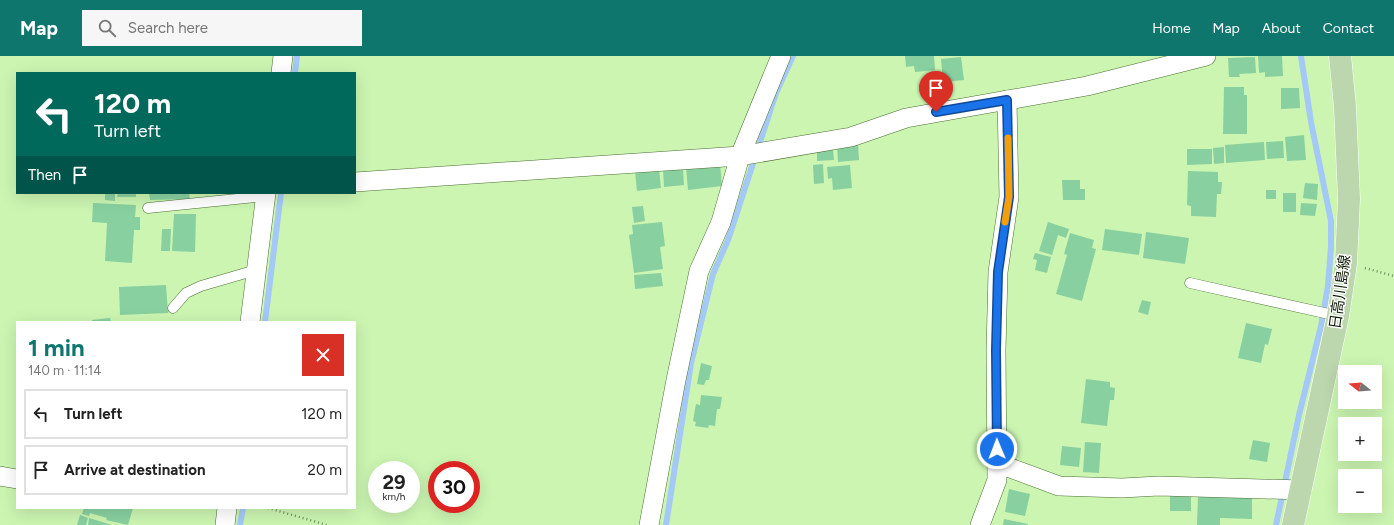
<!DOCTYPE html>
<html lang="en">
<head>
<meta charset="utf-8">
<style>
	:root { --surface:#fff; --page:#f6f6f6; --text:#222; --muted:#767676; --line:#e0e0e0; --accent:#0f766e }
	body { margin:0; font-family:Figtree,"Noto Sans JP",sans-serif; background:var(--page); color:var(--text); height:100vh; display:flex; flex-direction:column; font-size:15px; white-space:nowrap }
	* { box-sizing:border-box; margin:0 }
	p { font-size:13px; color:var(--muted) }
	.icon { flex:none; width:22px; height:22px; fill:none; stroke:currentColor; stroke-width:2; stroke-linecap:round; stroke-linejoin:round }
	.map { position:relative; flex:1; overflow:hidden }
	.sheet { position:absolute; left:16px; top:265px; width:340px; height:188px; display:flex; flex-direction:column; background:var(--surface); border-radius:0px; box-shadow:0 4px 16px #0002 }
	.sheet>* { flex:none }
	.top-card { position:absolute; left:16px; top:16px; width:340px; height:122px; border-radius:0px; box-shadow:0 4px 16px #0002; background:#00695c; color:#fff; overflow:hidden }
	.needle { width:26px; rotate:287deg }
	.fabs { position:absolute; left:1338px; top:309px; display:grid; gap:8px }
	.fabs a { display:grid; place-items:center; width:44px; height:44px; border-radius:0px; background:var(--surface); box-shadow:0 4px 16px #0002; font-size:20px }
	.speed { position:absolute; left:368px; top:405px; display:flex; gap:8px; font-size:20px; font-weight:700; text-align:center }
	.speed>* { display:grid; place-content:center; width:52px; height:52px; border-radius:50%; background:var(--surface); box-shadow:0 4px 16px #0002; line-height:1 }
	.speed small { font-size:10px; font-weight:400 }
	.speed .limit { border:6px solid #d22; background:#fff; color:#111 }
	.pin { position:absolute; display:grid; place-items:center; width:34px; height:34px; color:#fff; margin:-41px -17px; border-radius:50% 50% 50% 0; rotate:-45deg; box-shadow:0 0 4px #0007 }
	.pin .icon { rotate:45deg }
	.me { position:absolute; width:44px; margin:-22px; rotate:359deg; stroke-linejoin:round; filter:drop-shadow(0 0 3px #0008) }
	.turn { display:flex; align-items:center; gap:14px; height:84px; padding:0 12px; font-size:18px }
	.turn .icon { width:52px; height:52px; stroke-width:2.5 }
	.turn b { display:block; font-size:28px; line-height:34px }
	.then { display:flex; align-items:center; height:38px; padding:0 12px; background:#0003; gap:8px; font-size:15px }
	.round { display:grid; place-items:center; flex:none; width:42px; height:42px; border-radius:0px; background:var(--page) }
	.headline { display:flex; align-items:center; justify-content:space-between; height:68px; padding:0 12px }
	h1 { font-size:24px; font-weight:700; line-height:30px; color:var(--accent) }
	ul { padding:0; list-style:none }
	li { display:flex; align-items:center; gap:12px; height:50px; margin:0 8px 6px; padding:0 4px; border:2px solid var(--line); border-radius:0px }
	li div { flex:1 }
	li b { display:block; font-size:15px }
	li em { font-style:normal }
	header { display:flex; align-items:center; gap:24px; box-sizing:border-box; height:56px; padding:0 20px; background:var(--accent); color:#fff }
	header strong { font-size:19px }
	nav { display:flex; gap:22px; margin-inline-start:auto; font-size:14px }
	.search { width:280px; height:36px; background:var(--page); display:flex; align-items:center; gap:10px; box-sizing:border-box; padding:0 14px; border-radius:0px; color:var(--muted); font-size:15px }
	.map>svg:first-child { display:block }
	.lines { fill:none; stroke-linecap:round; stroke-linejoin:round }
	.stream { stroke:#a4c9f7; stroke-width:6 }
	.building { fill:#89d0a0 }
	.service-casing { stroke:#4a6e31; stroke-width:11 }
	.minor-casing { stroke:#4a6e31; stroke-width:20 }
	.primary-casing { stroke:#fff; stroke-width:23 }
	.path { stroke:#718f5f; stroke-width:2.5; stroke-dasharray:1 3; stroke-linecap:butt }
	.service { stroke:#fff; stroke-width:10 }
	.minor { stroke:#fff; stroke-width:19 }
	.primary { stroke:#bcd6ad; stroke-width:22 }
	.route-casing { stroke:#114b97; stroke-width:10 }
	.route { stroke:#1a73e8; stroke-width:7 }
	.slow { stroke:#f59e0b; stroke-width:7 }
	.labels { text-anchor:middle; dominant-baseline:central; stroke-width:3; stroke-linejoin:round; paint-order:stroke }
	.street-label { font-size:15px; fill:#0c1b03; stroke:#fff }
</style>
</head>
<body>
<header>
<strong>Map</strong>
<div class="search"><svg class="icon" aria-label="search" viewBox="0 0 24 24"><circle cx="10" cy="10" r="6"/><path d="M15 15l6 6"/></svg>Search here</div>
<nav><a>Home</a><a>Map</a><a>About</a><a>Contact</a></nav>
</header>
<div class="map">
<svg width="1394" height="469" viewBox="0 0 1394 469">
	<rect width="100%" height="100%" fill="#cbf5b1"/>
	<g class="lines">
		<!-- stream -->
		<g class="stream">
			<polyline points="295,17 297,0"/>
			<polyline points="265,266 281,137"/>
			<polyline points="240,469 243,452"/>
			<polyline points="666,469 691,307 713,218 728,184 776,37 793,0"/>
			<polyline points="1276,469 1299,359 1321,270 1328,230 1331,191 1331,165 1311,66 1301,0"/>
		</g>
	</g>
	<!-- building -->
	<g class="building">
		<polygon points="905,0 934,0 935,14 915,16 914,10 906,11"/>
		<polygon points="1258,0 1282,0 1283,20 1265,21 1265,16 1259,17"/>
		<polygon points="961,1 964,24 943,26 941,3"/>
		<polygon points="1255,1 1256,17 1239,18 1240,21 1229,21 1228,2"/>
		<polygon points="1224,31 1244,31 1244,39 1247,39 1247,78 1223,78"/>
		<polygon points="1281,32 1299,32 1300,52 1281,53"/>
		<polygon points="1304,79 1306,104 1287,105 1285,81"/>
		<polygon points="1283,85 1284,102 1267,103 1266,86"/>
		<polygon points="1264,86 1265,104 1226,107 1225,89"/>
		<polygon points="858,88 859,104 838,106 837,90"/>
		<polygon points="1224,91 1224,107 1214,108 1213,92"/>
		<polygon points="833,93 834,104 817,105 817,94"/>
		<polygon points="1187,93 1212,93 1212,108 1187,109"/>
		<polygon points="720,108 722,130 688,134 686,112"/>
		<polygon points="823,108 824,127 814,128 813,109"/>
		<polygon points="850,109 852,132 833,134 832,122 828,123 827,111"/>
		<polygon points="683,112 684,129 664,131 663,113"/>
		<polygon points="659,113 661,132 637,135 635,115"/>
		<polygon points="1188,115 1218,116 1218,126 1222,126 1221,138 1217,138 1216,161 1191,160 1191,150 1187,149"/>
		<polygon points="1062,124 1080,124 1080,133 1085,133 1085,144 1063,144"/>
		<polygon points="1305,127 1318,128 1317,144 1303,142"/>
		<rect x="1266" y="134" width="10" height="9"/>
		<polygon points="105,137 115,137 115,145 105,144"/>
		<polygon points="118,137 136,137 136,141 117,141"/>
		<polygon points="149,137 189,137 190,143 150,144"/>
		<rect x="1283" y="137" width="13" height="19"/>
		<polygon points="93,147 136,149 135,161 140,161 140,174 134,174 132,207 105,205 107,167 92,166"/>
		<polygon points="1301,147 1317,148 1315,160 1300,159"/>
		<polygon points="643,150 645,165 634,167 632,151"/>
		<polygon points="174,158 196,158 195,196 172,195"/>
		<polygon points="662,166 665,190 660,191 663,213 634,217 629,179 633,178 632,169"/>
		<polygon points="1048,166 1069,173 1066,182 1058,179 1052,199 1039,195"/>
		<polygon points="162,173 171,173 170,195 161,195"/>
		<polygon points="1105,173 1142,178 1139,199 1102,194"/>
		<polygon points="1146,176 1189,182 1185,208 1143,202"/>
		<polygon points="1070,177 1094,184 1092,192 1096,193 1082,245 1056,238 1067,199 1064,198"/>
		<polygon points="1035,197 1051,201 1047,217 1035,214 1037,204 1033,203"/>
		<polygon points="661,217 663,230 635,233 634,219"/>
		<polygon points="166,229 168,257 120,259 119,231"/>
		<polygon points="1142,244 1151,246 1148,259 1138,256"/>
		<polygon points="110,262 111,266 92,266 92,264"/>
		<polygon points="1246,267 1272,273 1268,289 1265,288 1261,307 1238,302"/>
		<polygon points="701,307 712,310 709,324 706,324 704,329 697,328"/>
		<polygon points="1086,323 1110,326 1110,331 1115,332 1114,344 1110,344 1107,370 1081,367"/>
		<polygon points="701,339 722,341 720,353 717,353 715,370 709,369 708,372 695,370 696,366 693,365 696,348 700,349"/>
		<polygon points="1253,384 1270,387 1267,406 1249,403"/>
		<polygon points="1085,386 1101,387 1099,417 1083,416"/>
		<polygon points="1062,390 1081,392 1079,411 1060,409"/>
		<polygon points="1009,433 1030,438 1025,460 1005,456"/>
		<rect x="1170" y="440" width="21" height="15"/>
		<polygon points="1198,440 1252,442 1252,463 1220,462 1220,469 1197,469"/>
		<polygon points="84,452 133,452 128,469 106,464 107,462 90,457 89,460 82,458"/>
		<polygon points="80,459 88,462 86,469 77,469"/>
		<polygon points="89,462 112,469 88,469"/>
		<polygon points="1004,463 1028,468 1028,469 1003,469"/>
	</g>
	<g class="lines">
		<!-- service casing -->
		<g class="service-casing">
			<g id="service">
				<polyline points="148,152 265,140"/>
				<polyline points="1190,227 1338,260"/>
				<polyline points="173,252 186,237 201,230 256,214"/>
			</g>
		</g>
		<!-- minor casing -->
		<g class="minor-casing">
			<g id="minor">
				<polyline points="281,17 283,0"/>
				<polyline points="355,126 740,100 851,81 906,62 1087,30 1206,0"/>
				<polyline points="250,266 266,137"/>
				<polyline points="997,407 1059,430 1122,432 1159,430 1302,434"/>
				<polyline points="0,420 17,423"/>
				<polyline points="225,469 227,452"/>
				<polyline points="649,469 676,324 699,215 721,166 740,100 781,0"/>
				<polyline points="980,469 997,424 996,294 998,216 1009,141 1007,44"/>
			</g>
		</g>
		<!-- primary casing -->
		<g class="primary-casing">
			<polyline id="primary" points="1293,469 1338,260 1346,207 1349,143 1345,51 1340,0"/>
		</g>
		<!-- path -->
		<g class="path">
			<polyline points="1365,212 1394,220"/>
			<polyline points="268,452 327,469"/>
		</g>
		<!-- service -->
		<use href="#service" class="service"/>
		<!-- minor -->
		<use href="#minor" class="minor"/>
		<!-- primary -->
		<use href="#primary" class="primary"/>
	</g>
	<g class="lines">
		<!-- route casing -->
		<g class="route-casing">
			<polyline id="route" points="936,56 1007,44 1009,141 998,216 996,294 997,393"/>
		</g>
		<!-- route -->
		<use href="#route" class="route"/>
		<!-- slow -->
		<polyline class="slow" points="1005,166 1009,141 1008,82"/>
	</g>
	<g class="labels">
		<!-- street labels -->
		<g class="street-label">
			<text transform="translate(1340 236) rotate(-82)">日高川島線</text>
		</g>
	</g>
</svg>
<div class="fabs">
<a><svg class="needle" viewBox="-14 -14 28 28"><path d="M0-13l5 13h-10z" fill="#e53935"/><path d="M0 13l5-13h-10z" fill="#767676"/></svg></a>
<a>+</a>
<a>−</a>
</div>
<div class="speed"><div>29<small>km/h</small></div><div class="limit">30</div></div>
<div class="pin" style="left:936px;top:56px;background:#d93025"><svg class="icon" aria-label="arrive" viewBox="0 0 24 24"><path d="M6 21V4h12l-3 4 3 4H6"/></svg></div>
<svg class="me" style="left:997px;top:393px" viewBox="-20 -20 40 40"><circle r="17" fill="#1a73e8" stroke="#fff" stroke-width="3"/><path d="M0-11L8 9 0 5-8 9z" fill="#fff"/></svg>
<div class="top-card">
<div class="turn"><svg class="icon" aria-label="left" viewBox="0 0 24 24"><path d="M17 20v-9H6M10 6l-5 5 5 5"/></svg><div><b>120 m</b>Turn left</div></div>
<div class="then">Then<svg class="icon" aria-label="arrive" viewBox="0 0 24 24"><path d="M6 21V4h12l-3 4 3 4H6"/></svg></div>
</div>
<section class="sheet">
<div class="headline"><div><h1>1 min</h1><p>140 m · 11:14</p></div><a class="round" style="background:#d93025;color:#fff"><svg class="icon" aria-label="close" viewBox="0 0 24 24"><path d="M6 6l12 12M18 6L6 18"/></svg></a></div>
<ul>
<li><svg class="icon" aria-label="left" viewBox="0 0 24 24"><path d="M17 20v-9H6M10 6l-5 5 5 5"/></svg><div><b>Turn left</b></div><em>120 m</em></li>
<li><svg class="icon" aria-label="arrive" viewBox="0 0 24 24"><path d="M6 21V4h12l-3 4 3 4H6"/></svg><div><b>Arrive at destination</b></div><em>20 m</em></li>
</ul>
</section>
</div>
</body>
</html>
